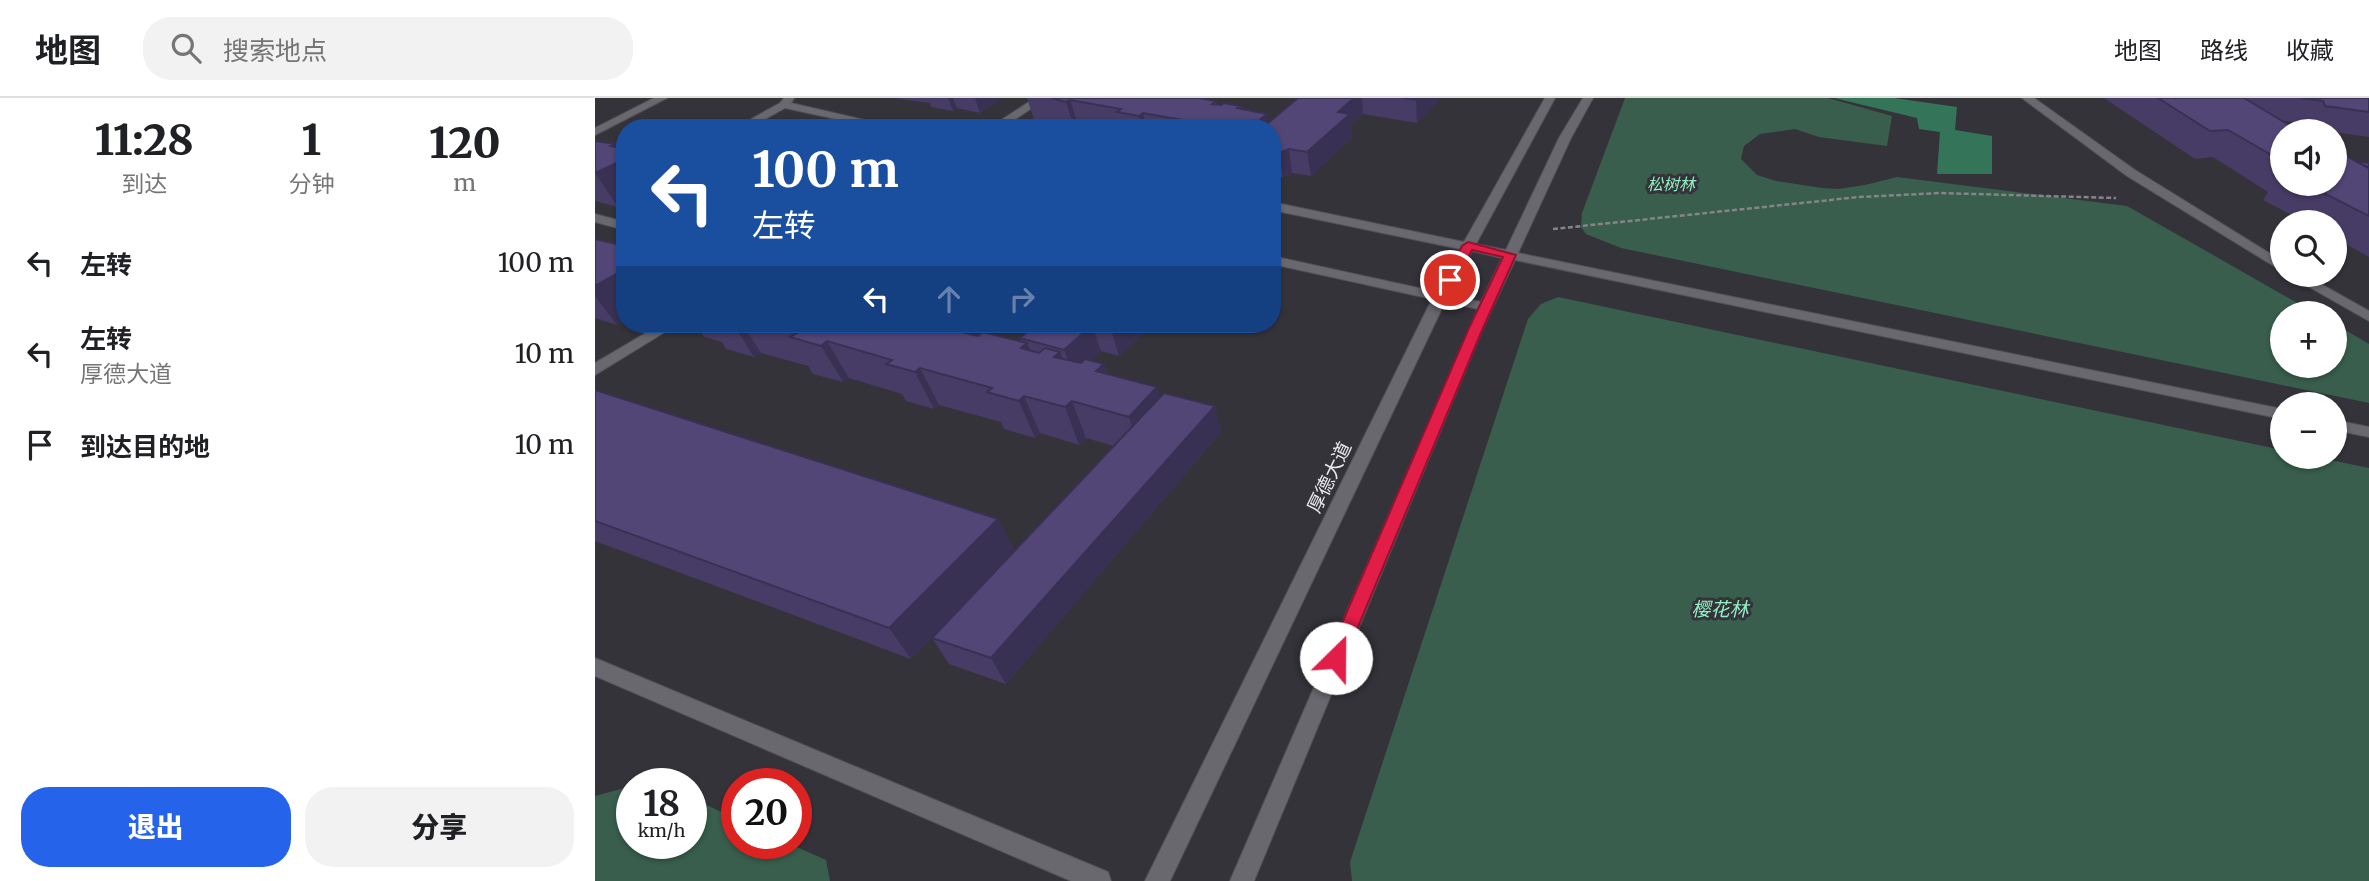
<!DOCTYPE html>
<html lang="zh">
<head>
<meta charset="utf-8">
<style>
	:root { --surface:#fff; --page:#f2f2f2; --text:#202124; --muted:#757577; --line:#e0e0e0; --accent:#2563eb }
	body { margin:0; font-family:Merriweather,"Noto Sans SC",serif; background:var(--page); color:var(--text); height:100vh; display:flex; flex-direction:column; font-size:26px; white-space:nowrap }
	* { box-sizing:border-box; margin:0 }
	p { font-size:23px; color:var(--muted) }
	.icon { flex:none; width:38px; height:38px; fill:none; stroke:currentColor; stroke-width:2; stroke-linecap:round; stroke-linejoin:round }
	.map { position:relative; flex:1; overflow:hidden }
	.side { display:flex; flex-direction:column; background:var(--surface); width:595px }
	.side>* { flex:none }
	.guide { position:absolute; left:21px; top:21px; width:665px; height:214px; border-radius:28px; box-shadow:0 2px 5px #0004; background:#1a4fa0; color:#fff; overflow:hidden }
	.controls { position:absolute; left:1675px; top:21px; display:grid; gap:14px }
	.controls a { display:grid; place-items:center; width:77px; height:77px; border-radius:50%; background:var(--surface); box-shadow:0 2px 5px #0004; font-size:35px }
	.speed { position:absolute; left:21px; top:670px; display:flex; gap:14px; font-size:35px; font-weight:700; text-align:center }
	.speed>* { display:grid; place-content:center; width:91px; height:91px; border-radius:50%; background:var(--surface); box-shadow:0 2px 5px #0004; line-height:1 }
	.speed small { font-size:18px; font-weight:400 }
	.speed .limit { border:10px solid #d22; background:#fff; color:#111 }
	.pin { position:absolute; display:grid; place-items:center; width:60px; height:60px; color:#fff; margin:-30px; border:4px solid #fff; border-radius:50%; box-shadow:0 2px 7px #0007 }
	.me { position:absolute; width:77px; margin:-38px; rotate:23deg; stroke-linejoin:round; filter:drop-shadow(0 0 5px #0008) }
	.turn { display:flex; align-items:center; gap:24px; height:147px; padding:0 21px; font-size:32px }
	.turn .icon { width:91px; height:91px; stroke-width:2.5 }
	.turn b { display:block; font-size:49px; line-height:60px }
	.lanes { display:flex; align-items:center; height:66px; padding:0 21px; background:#0003; justify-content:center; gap:35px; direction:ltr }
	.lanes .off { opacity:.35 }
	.eta { display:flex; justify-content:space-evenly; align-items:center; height:119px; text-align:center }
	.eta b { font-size:42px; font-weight:800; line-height:49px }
	.cta { display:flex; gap:14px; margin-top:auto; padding:14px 21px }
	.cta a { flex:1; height:80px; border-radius:28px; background:var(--accent); color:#fff; font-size:28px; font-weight:800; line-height:80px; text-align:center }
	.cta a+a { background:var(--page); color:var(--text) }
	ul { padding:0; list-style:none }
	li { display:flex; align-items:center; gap:21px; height:91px; padding:0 21px }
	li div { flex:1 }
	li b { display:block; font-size:26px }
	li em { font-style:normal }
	header { display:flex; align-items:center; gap:42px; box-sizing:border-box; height:98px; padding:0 35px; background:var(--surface); border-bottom:2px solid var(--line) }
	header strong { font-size:33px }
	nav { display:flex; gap:38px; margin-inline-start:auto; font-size:24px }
	.search { width:490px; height:63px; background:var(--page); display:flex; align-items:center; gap:18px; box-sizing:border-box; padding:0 24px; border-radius:28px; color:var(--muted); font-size:26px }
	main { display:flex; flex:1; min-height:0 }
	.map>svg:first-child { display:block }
	.green { fill:#395e4d }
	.water { fill:#347559 }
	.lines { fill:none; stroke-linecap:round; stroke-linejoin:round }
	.service-casing { stroke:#515056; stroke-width:2 }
	.path { stroke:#848489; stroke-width:2.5; stroke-dasharray:5 2.5; stroke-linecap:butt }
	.service { fill:#69686f; fill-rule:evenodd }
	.wall { fill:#473c66 }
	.shaded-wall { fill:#393153 }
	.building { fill:#524677; stroke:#393153; stroke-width:2 }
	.route { fill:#e11d48; stroke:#92132f; stroke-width:2 }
	.labels { text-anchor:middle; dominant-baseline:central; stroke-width:6; stroke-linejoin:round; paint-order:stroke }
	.far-park-label { font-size:16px; font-style:italic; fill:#8fefc3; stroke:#34333a }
	.street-label { font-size:19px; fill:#e8e8ec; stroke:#34333a }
	.park-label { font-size:19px; font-style:italic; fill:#8fefc3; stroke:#34333a }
</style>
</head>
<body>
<header>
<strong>地图</strong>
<div class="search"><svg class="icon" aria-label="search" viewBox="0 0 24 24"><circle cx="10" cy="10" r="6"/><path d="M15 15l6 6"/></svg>搜索地点</div>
<nav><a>地图</a><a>路线</a><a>收藏</a></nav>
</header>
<main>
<section class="side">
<div class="eta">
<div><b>11:28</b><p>到达</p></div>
<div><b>1</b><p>分钟</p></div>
<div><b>120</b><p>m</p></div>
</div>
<ul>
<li><svg class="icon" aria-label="left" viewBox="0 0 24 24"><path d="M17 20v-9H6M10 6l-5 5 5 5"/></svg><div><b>左转</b></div><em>100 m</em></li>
<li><svg class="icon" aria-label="left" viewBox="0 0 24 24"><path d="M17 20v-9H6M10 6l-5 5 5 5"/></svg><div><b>左转</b><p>厚德大道</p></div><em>10 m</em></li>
<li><svg class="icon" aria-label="arrive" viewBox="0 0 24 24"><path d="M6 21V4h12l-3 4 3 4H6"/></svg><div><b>到达目的地</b></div><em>10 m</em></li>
</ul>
<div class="cta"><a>退出</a><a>分享</a></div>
</section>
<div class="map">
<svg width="1774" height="783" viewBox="0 0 1774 783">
	<rect width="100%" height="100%" fill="#34333a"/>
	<!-- green -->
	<g class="green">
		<polygon points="1030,0 1233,0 1297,18 1292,48 1224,39 1200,31 1165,36 1149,48 1146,61 1162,77 1181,83 1227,90 1243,91 1270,87 1302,79 1532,108 1720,215 1687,215 1687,268 1740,268 1740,226 1774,246 1774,305 1026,150 991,136 986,129 987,115"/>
		<polygon points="963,199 1687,352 1687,359 1721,359 1774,370 1774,783 757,783 755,764 933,221 946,206"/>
		<polygon points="37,688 37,746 96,746 96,700 142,721 142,746 195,746 231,762 235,783 0,783 0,698"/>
	</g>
	<!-- water -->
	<polygon class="water" points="1239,0 1299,0 1362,9 1360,32 1397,38 1397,76 1342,76 1345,34 1324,31 1322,20"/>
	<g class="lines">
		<!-- service casing -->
		<g class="service-casing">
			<g id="service">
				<polygon points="59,0 72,0 0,37 0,30"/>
				<polygon points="189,0 199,0 196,5 304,30 282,30 190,10 154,30 140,30 185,5"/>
				<polygon points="440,0 452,0 407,30 394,30"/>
				<path d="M950 0H960L881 146 911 152 964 40 988 0H998L976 40 923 155 1687 311V321L920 162 888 230 659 783H635L883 211 850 204 575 783H550L837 201 677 166V158L842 194 865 151 677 112V104L869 144ZM877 153 907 160 886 204 854 197Z"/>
				<polygon points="1427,0 1439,0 1540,72 1687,163 1687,173 1532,78"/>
				<polygon points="0,116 30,124 30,132 0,124"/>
				<polygon points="1693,177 1710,177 1774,213 1774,223"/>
				<polygon points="66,226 83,226 0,277 0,265"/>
				<polygon points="1740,322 1774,329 1774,339 1740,332"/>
				<polygon points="0,560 513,774 516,783 476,783 0,578"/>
			</g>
		</g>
		<!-- path -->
		<polyline class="path" points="958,131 1264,99 1344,95 1521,100"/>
		<!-- service -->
		<use href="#service" class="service"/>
	</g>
	<!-- wall -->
	<g class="wall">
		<polygon points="299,0 407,0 385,15 362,10 358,13 336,9 335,5"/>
		<polygon points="432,0 604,0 621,3 621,7 645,8 646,11 672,16 673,25 703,0 846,0 822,25 768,16 756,27 757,39 716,78 697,75 688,79 677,79 677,30 457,30 440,25"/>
		<polygon points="1509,0 1774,0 1774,39 1716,31 1714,26 1684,22 1687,33 1687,86 1740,86 1761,63 1774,65 1774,159 1740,140 1740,124 1710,124 1668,102 1673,94 1618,59 1600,61"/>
		<polygon points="0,43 21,46 24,50 30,51 30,105 23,109 0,103"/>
		<polygon points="0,141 22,227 0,220"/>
		<polygon points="100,226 337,226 348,229 367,229 370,235 383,238 426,244 425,240 442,226 558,226 524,258 506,253 496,262 509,266 512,276 565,300 620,308 626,334 411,586 354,566 337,540 519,348 491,340 484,347 445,335 440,340 409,331 406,324 344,307 339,311 311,303 307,296 254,280 248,284 218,276 213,268 166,255 159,259 131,251 127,244 109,239"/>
		<polygon points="0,292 403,421 419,452 316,561 0,443"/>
	</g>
	<!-- shaded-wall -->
	<g class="shaded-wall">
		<polygon points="353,0 358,0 362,10 358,13"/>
		<polygon points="380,0 407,0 385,15"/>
		<polygon points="759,0 767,0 768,16 756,27 757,39 716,78 712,54 743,14"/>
		<polygon points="823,0 846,0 822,25 821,2"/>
		<polygon points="475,2 484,30 479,30 471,4"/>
		<polygon points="548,15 552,30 547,30 544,18"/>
		<polygon points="672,16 674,30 654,30"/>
		<polygon points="21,46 30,59 28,61 30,63 30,105 23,109 0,75 16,48"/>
		<polygon points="694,51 697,75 688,79 684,55"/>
		<polygon points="30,171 30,222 22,227 0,198 0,188"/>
		<polygon points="138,226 147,226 166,255 159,259"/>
		<polygon points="522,226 558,226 524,258 516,232"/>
		<polygon points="497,227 506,253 479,278 469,252"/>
		<polygon points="232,243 254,280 248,284 226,248"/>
		<polygon points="432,245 447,282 426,250"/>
		<polygon points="465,254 479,291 459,259"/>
		<polygon points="509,266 521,303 501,273"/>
		<polygon points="325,270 344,307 339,311 320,274"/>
		<polygon points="562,289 573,327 546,356 534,319"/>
		<polygon points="429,298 445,335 440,340 424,303"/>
		<polygon points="477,303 491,340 484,347 470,309"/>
		<polygon points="620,308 626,334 411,586 396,560"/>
		<polygon points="403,421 419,452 316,561 294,530"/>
	</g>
	<!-- building -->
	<g class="building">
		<polygon points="456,0 604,0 621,3 617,6 626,7 629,5 645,8 642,10 672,16 654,30 606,30 595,28 599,24 548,15 544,18 522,14 526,11 475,2 471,4"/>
		<polygon points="703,0 759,0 743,14 755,16 712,54 694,51 684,55 677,55 677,30 667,30"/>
		<polygon points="808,0 823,0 821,2"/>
		<polygon points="1563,0 1649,0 1704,33 1687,33 1687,63 1633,32 1615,33"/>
		<polygon points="1706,0 1774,0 1774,14 1730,8 1728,3"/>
		<polygon points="0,43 21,46 16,48 30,51 30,61 0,75"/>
		<polygon points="1740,52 1774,70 1774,118 1711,86 1740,86"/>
		<polygon points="1761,63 1774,65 1774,70"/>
		<polygon points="0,141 30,148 30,171 0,188"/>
		<polygon points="169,226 335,226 348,229 352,226 356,226 367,229 362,233 383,238 388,234 432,245 426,250 444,255 450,250 465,254 459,259 486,265 490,261 509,266 501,273 562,289 534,319 477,303 470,309 429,298 424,303 392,294 397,290 325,270 320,274 291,266 297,262 232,243 226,248 195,239 202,235"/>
		<polygon points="442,226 522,226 516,232 497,227 469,252 425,240"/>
		<polygon points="0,292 403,421 294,530 0,423"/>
		<polygon points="569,295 620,308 396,560 337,540"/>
	</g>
	<!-- route -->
	<polygon class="route" points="873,144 921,157 888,230 750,560 748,565 741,568 735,565 732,560 874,230 908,159 877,152 859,185 850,185 849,182 867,148"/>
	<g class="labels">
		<!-- far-park labels -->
		<g class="far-park-label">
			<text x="1076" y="86">松树林</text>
		</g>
		<!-- street labels -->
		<g class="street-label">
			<text transform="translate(734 379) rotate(-64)">厚德大道</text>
		</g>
		<!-- park labels -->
		<g class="park-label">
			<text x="1125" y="511">樱花林</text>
		</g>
	</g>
</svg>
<div class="controls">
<a><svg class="icon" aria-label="sound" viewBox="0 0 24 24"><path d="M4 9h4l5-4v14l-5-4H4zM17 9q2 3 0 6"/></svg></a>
<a><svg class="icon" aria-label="search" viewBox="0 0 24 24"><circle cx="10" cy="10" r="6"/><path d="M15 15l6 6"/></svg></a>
<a>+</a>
<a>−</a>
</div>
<div class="speed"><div>18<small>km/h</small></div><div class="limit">20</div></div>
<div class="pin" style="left:855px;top:182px;background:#d93025"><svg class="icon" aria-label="arrive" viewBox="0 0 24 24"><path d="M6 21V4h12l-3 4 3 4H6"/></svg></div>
<svg class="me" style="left:741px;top:560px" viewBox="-20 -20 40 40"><circle r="19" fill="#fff"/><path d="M0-13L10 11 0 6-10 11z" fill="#e11d48"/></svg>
<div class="guide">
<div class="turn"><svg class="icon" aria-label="left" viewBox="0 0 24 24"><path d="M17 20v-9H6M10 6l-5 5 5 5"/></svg><div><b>100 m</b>左转</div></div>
<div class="lanes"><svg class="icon" aria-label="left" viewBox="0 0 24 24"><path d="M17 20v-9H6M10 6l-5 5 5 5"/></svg><svg class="icon off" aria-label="ahead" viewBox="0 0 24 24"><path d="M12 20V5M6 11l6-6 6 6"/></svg><svg class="icon off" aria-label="right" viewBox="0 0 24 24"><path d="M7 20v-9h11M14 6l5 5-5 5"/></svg></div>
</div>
</div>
</main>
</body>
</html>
